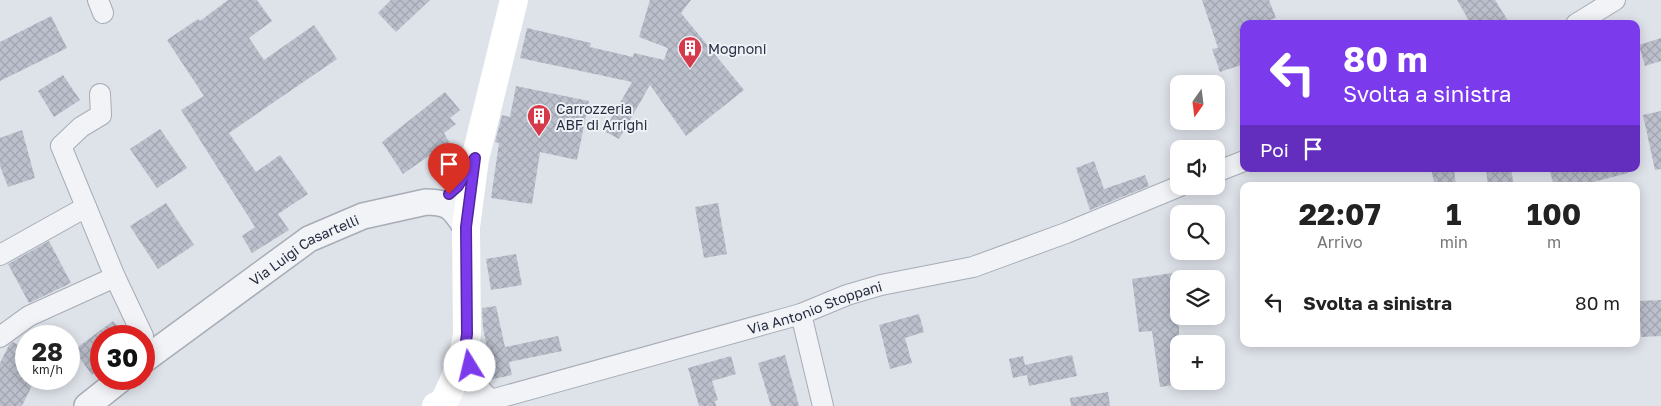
<!DOCTYPE html>
<html lang="it">
<head>
<meta charset="utf-8">
<style>
	:root { --surface:#fff; --page:#f6f6f6; --text:#222; --muted:#767676 }
	body { margin:0; font-family:"Golos Text",sans-serif; background:var(--page); color:var(--text); height:100vh; display:flex; flex-direction:column; font-size:19px; white-space:nowrap }
	* { box-sizing:border-box; margin:0 }
	p { font-size:16px; color:var(--muted) }
	.icon { flex:none; width:28px; height:28px; fill:none; stroke:currentColor; stroke-width:2; stroke-linecap:round; stroke-linejoin:round }
	.map { position:relative; flex:1; overflow:hidden }
	.details { position:absolute; left:1240px; top:182px; width:400px; height:165px; display:flex; flex-direction:column; background:var(--surface); border-radius:10px; box-shadow:0 2px 12px #0003 }
	.details>* { flex:none }
	.guide { position:absolute; left:1240px; top:20px; width:400px; height:152px; border-radius:10px; box-shadow:0 2px 12px #0003; background:#7c3aed; color:#fff; overflow:hidden }
	.needle { width:32px; rotate:194deg }
	.fabs { position:absolute; left:1170px; top:75px; display:grid; gap:10px }
	.fabs a { display:grid; place-items:center; width:55px; height:55px; border-radius:10px; background:var(--surface); box-shadow:0 2px 12px #0003; font-size:25px }
	.speed { position:absolute; left:15px; top:325px; display:flex; gap:10px; font-size:25px; font-weight:700; text-align:center }
	.speed>* { display:grid; place-content:center; width:65px; height:65px; border-radius:50%; background:var(--surface); box-shadow:0 2px 12px #0003; line-height:1 }
	.speed small { font-size:12px; font-weight:400 }
	.speed .limit { border:8px solid #d22; background:#fff; color:#111 }
	.pin { position:absolute; display:grid; place-items:center; width:42px; height:42px; color:#fff; margin:-51px -21px; border-radius:50% 50% 50% 0; rotate:-45deg; box-shadow:0 0 5px #0007 }
	.pin .icon { rotate:45deg }
	.me { position:absolute; width:55px; margin:-28px; rotate:351deg; stroke-linejoin:round; filter:drop-shadow(0 0 4px #0008) }
	.turn { display:flex; align-items:center; gap:18px; height:105px; padding:0 20px; font-size:22px }
	.turn .icon { width:65px; height:65px; stroke-width:2.5 }
	.turn b { display:block; font-size:35px; line-height:42px }
	.then { display:flex; align-items:center; height:48px; padding:0 20px; background:#0003; gap:10px; font-size:19px }
	.eta { display:flex; justify-content:space-evenly; align-items:center; height:85px; text-align:center }
	.eta b { font-size:30px; font-weight:700; line-height:35px }
	ul { padding:0; list-style:none }
	li { display:flex; align-items:center; gap:15px; height:70px; padding:0 20px }
	li div { flex:1 }
	li b { display:block; font-size:19px }
	li em { font-style:normal }
	.map>svg:first-child { display:block }
	.building { fill:url(#building-cross-hatch) }
	.lines { fill:none; stroke-linecap:round; stroke-linejoin:round }
	.minor-casing { stroke:#a7acb6; stroke-width:22 }
	.tertiary-casing { stroke:#a7acb6; stroke-width:28 }
	.minor { stroke:#f1f3f7; stroke-width:20 }
	.tertiary { stroke:#f1f3f7; stroke-width:25 }
	.secondary { stroke:#fff; stroke-width:28 }
	.route-casing { stroke:#51269a; stroke-width:12 }
	.route { stroke:#7c3aed; stroke-width:9 }
	.labels { text-anchor:middle; dominant-baseline:central; stroke-width:4; stroke-linejoin:round; paint-order:stroke }
	.poi-label { font-size:14px; fill:#262e40; stroke:#eef1f6; text-anchor:start }
	.street-label { font-size:14px; fill:#262e40; stroke:#eef1f6 }
</style>
</head>
<body>
<div class="map">
<svg width="1661" height="406" viewBox="0 0 1661 406">
	<defs>
		<pattern id="building-cross-hatch" width="8" height="8" patternUnits="userSpaceOnUse" patternTransform="scale(1.25)"><rect width="8" height="8" fill="#bbc0cc"/><path d="M0 0l8 8M0 8l8-8" fill="none" stroke="#a1a5b0"/></pattern>
	</defs>
	<rect width="100%" height="100%" fill="#dee2e9"/>
	<!-- building -->
	<g class="building">
		<polygon points="228,0 257,0 272,21 249,38 264,60 314,25 337,59 229,133 256,172 280,155 308,194 278,214 289,230 252,253 242,236 255,227 181,110 204,96 167,40 198,19 200,21"/>
		<polygon points="391,0 430,0 396,32 378,13"/>
		<polygon points="650,0 691,0 681,13 744,90 686,136 650,85 619,139 604,131 632,82 520,58 527,28 591,43 590,47 633,57 634,53 664,60 668,48 639,37"/>
		<polygon points="1202,0 1269,0 1276,18 1256,24 1244,24 1244,64 1220,72 1212,49 1218,48"/>
		<polygon points="1457,0 1495,0 1510,24 1471,24"/>
		<polygon points="51,16 67,48 0,81 0,42"/>
		<polygon points="1661,38 1661,61 1645,66 1639,45"/>
		<polygon points="63,75 80,100 54,117 38,91"/>
		<polygon points="516,86 589,101 577,160 540,152 532,204 491,198 499,143 495,142 502,115 510,117"/>
		<polygon points="445,92 460,110 450,118 456,124 444,133 449,142 403,174 382,142"/>
		<polygon points="1661,111 1661,169 1655,170 1643,115"/>
		<polygon points="160,129 187,168 157,188 130,149"/>
		<polygon points="22,130 35,178 8,187 0,166 0,138"/>
		<polygon points="1094,161 1104,189 1145,175 1149,186 1090,210 1076,168"/>
		<polygon points="1431,169 1454,169 1456,186 1435,186"/>
		<polygon points="1486,169 1511,169 1514,186 1488,186"/>
		<polygon points="1549,169 1627,169 1628,173 1578,186 1554,186"/>
		<polygon points="166,203 194,245 158,269 130,226"/>
		<polygon points="718,203 727,254 704,258 695,207"/>
		<polygon points="49,241 71,283 29,303 8,264"/>
		<polygon points="516,254 522,285 491,290 486,259"/>
		<polygon points="1179,272 1179,384 1160,387 1152,331 1139,332 1132,279"/>
		<polygon points="1661,300 1661,336 1641,337 1639,301"/>
		<polygon points="496,306 505,347 558,336 562,351 509,362 512,375 489,380 486,368 491,367 483,328 482,308"/>
		<polygon points="919,314 924,332 905,338 912,363 890,369 879,325"/>
		<polygon points="113,321 125,336 101,336 101,368 92,375 74,350"/>
		<polygon points="13,342 26,349 26,379 35,379 22,406 0,406 0,363 9,345"/>
		<polygon points="785,355 799,406 771,406 758,363"/>
		<polygon points="1072,355 1077,376 1029,386 1025,365"/>
		<polygon points="731,356 736,374 712,381 718,400 715,401 716,406 699,406 688,368"/>
		<polygon points="1023,356 1027,375 1013,378 1009,359"/>
		<polygon points="1108,392 1110,406 1071,406 1070,398"/>
	</g>
	<g class="lines">
		<!-- minor casing -->
		<g class="minor-casing">
			<g id="minor">
				<polyline points="98,0 103,13"/>
				<polyline points="1576,24 1615,0"/>
				<polyline points="100,94 101,115 81,127 61,146 115,277 143,336"/>
				<polyline points="1216,172 1244,161"/>
				<polyline points="0,255 86,207"/>
				<polyline points="801,314 823,406"/>
				<polyline points="0,337 29,316 115,277"/>
				<path d="M465 349C472 372 472 384 491 400"/>
				<path id="s1" d="M443 403 491 400 801 314 847 295 881 285 973 267 1066 233 1180 186"/>
			</g>
		</g>
		<!-- tertiary casing -->
		<g class="tertiary-casing">
			<g id="tertiary">
				<path id="s2" d="M144 360 309 239 363 216 426 202C450 202 453 208 466 227"/>
				<polyline points="87,406 121,379"/>
			</g>
		</g>
		<!-- minor -->
		<use href="#minor" class="minor"/>
		<!-- tertiary -->
		<use href="#tertiary" class="tertiary"/>
		<!-- secondary -->
		<path class="secondary" d="M436 406 443 403C455 381 464 359 467 334L466 227 475 159 514 0"/>
	</g>
	<g class="lines">
		<!-- route casing -->
		<g class="route-casing">
			<polyline id="route" points="449,194 458,186 475,158 466,227 467,334 465,349 470,366"/>
		</g>
		<!-- route -->
		<use href="#route" class="route"/>
	</g>
	<!-- icons -->
	<defs>
		<g id="building-pin" transform="scale(1.25)"><path d="M0 17L-7.5 6A9.5 9.5 0 1 1 7.5 6Z" fill="#d63a4a" stroke="#eef1f6"/><path d="M-4-6H4V6H1V3H-1V6H-4ZM-2.5-4.3h1.7v1.8h-1.7ZM.8-4.3h1.7v1.8H.8ZM-2.5-1h1.7V.8h-1.7ZM.8-1h1.7V.8H.8Z" fill="#fff"/></g>
	</defs>
	<g fill-rule="evenodd">
		<use href="#building-pin" x="690" y="48"/>
		<use href="#building-pin" x="539" y="116"/>
	</g>
	<g class="labels">
		<!-- poi labels -->
		<g class="poi-label">
			<text x="708" y="48">Mognoni</text>
			<text x="556" y="108">Carrozzeria<tspan x="556" dy="16">ABF di Arrighi</tspan></text>
		</g>
		<!-- street labels -->
		<g class="street-label">
			<text stroke="none"><textPath href="#s2" startOffset="195">Via Luigi Casartelli</textPath></text>
			<text stroke="none"><textPath href="#s1" startOffset="385">Via Antonio Stoppani</textPath></text>
		</g>
	</g>
</svg>
<div class="fabs">
<a><svg class="needle" viewBox="-14 -14 28 28"><path d="M0-13l5 13h-10z" fill="#e53935"/><path d="M0 13l5-13h-10z" fill="#767676"/></svg></a>
<a><svg class="icon" aria-label="sound" viewBox="0 0 24 24"><path d="M4 9h4l5-4v14l-5-4H4zM17 9q2 3 0 6"/></svg></a>
<a><svg class="icon" aria-label="search" viewBox="0 0 24 24"><circle cx="10" cy="10" r="6"/><path d="M15 15l6 6"/></svg></a>
<a><svg class="icon" aria-label="layers" viewBox="0 0 24 24"><path d="M12 4l9 5-9 5-9-5zM3 14l9 5 9-5"/></svg></a>
<a>+</a>
</div>
<div class="speed"><div>28<small>km/h</small></div><div class="limit">30</div></div>
<div class="pin" style="left:449px;top:194px;background:#d93025"><svg class="icon" aria-label="arrive" viewBox="0 0 24 24"><path d="M6 21V4h12l-3 4 3 4H6"/></svg></div>
<svg class="me" style="left:470px;top:366px" viewBox="-20 -20 40 40"><circle r="19" fill="#fff"/><path d="M0-13L10 11 0 6-10 11z" fill="#7c3aed"/></svg>
<div class="guide">
<div class="turn"><svg class="icon" aria-label="left" viewBox="0 0 24 24"><path d="M17 20v-9H6M10 6l-5 5 5 5"/></svg><div><b>80 m</b>Svolta a sinistra</div></div>
<div class="then">Poi<svg class="icon" aria-label="arrive" viewBox="0 0 24 24"><path d="M6 21V4h12l-3 4 3 4H6"/></svg></div>
</div>
<section class="details">
<div class="eta">
<div><b>22:07</b><p>Arrivo</p></div>
<div><b>1</b><p>min</p></div>
<div><b>100</b><p>m</p></div>
</div>
<ul>
<li><svg class="icon" aria-label="left" viewBox="0 0 24 24"><path d="M17 20v-9H6M10 6l-5 5 5 5"/></svg><div><b>Svolta a sinistra</b></div><em>80 m</em></li>
</ul>
</section>
</div>
</body>
</html>
